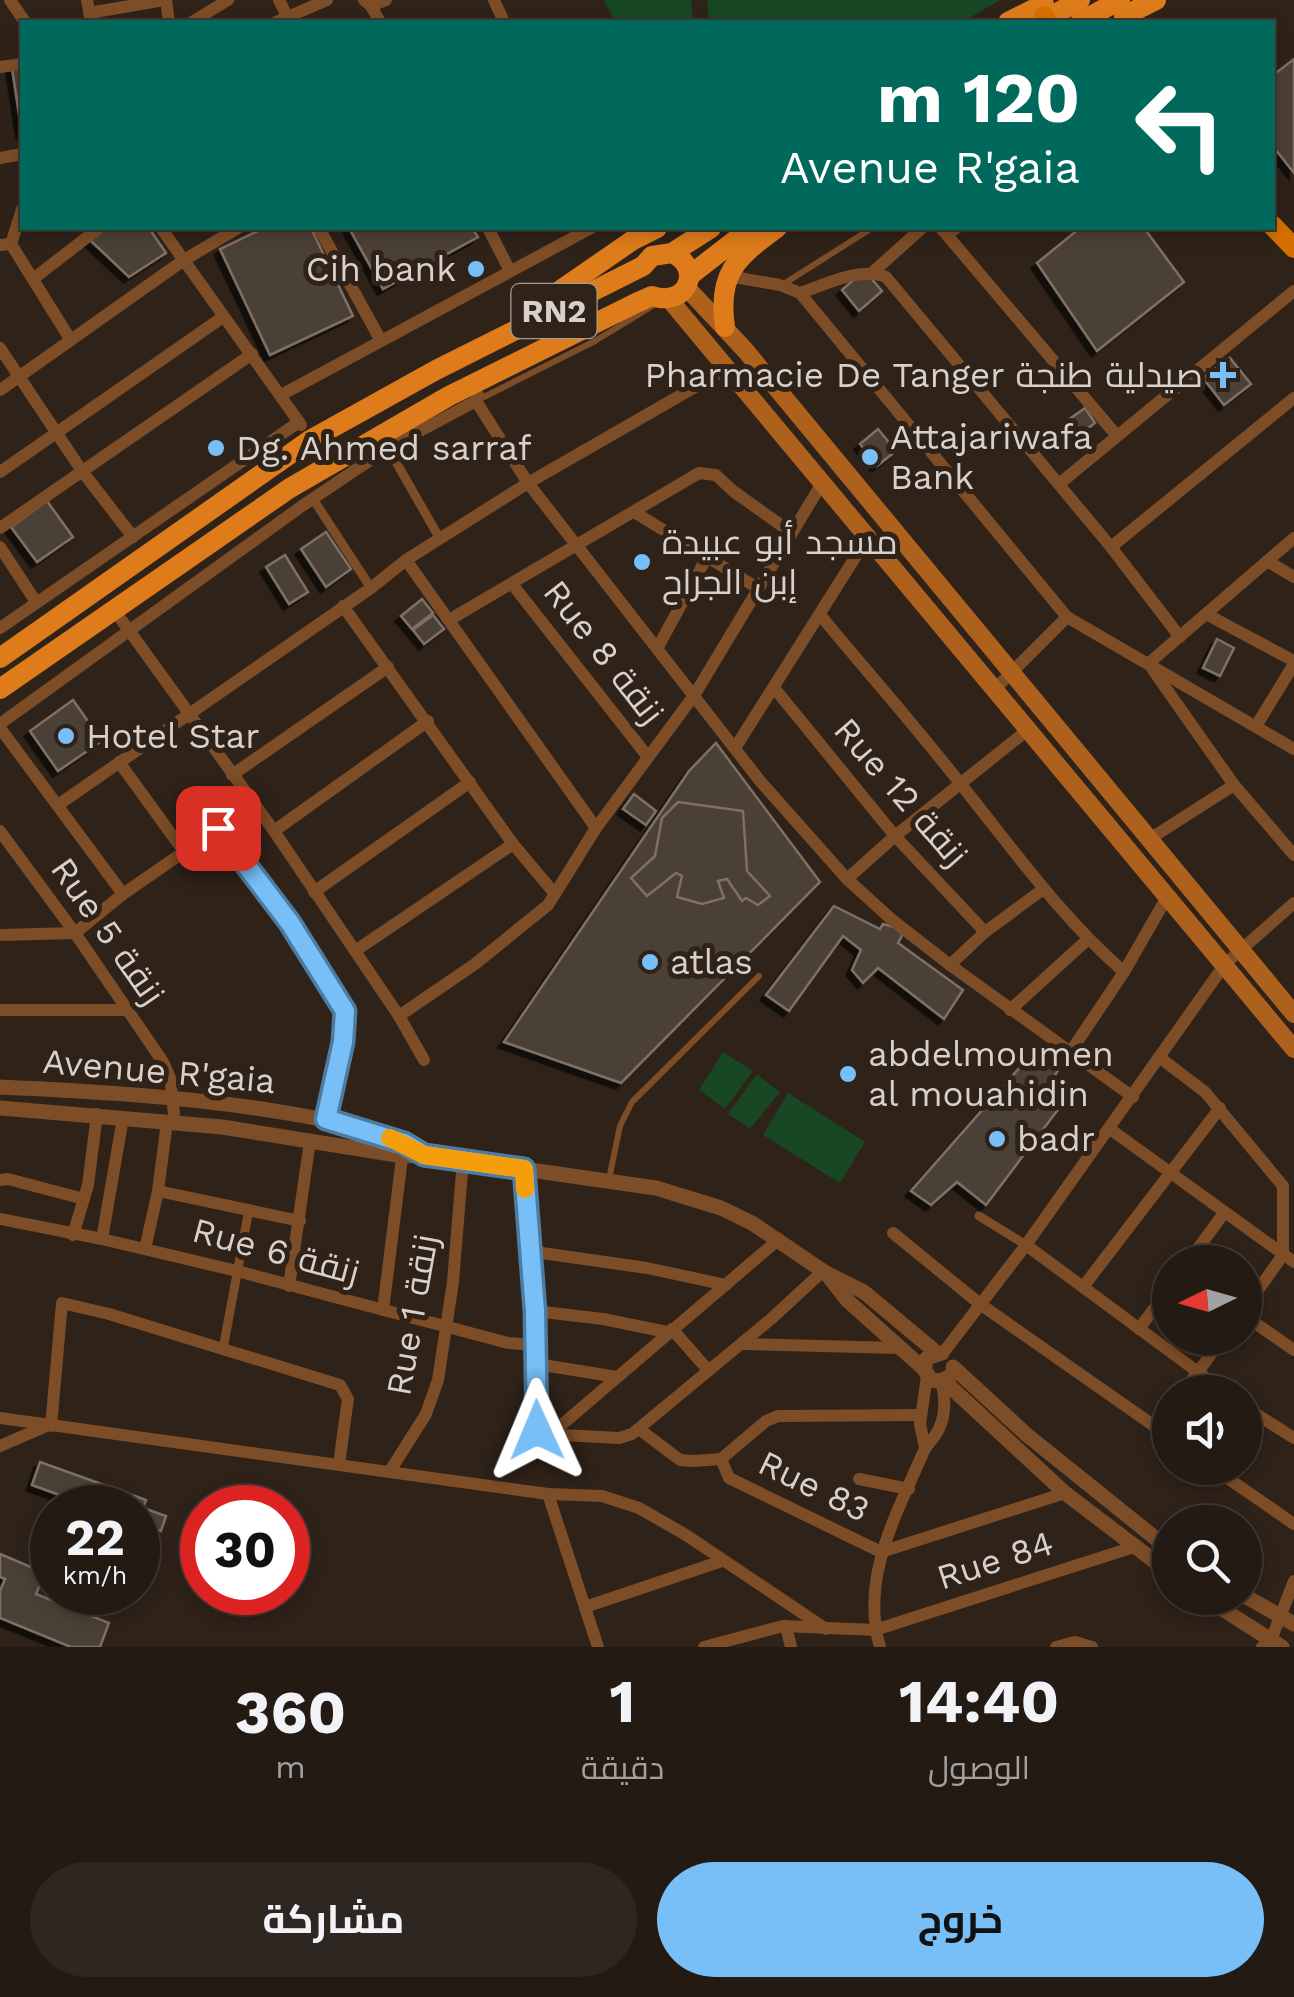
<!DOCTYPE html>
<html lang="ar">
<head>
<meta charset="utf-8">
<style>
	:root { --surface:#221a13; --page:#2e2721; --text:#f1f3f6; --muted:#a2a1a0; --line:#3f3833; --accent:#78bff7 }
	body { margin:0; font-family:"Work Sans",Cairo,sans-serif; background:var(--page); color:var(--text); direction:rtl; height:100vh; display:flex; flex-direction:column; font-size:38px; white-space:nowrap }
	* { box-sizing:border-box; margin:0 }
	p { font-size:32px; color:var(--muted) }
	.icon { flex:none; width:55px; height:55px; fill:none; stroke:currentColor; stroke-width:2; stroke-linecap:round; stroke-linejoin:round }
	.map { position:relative; height:1647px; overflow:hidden; direction:ltr }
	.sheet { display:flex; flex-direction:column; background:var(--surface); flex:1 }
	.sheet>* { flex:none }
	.top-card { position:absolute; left:20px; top:20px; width:1255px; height:210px; border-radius:0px; box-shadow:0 5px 15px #0003,0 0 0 2px var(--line); direction:rtl; background:#00695c; color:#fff; overflow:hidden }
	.needle { width:65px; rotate:265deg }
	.buttons { position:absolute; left:1152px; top:1245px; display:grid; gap:20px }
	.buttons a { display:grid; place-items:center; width:110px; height:110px; border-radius:50%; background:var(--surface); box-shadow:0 5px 15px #0003,0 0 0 2px var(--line); font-size:50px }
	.speed { position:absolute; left:30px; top:1485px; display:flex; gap:20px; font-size:50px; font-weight:700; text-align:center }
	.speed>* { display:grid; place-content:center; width:130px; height:130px; border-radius:50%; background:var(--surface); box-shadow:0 5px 15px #0003,0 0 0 2px var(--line); line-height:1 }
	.speed small { font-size:25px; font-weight:400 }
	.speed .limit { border:15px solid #d22; background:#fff; color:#111 }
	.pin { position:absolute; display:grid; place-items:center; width:85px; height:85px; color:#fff; margin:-42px; border-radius:20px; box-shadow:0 5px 15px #0006 }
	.me { position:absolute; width:110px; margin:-55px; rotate:359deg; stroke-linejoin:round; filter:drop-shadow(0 0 8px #0008) }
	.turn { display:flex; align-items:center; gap:35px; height:210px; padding:0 30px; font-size:45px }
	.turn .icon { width:130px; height:130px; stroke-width:2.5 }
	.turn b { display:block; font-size:70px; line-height:85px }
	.eta { display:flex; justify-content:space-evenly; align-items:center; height:170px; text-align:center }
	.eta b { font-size:60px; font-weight:700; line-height:70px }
	.cta { display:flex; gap:20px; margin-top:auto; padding:20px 30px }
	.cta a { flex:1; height:115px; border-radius:60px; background:var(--accent); color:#111; font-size:40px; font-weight:700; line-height:115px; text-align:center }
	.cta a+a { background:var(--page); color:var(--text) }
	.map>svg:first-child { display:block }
	.green { fill:#184724 }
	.building { fill:#4c3f36; stroke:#7e7065; stroke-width:2.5; filter:url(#shadow) }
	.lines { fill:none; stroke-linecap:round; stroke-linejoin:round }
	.service { stroke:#7d4d27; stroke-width:6 }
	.pedestrian { stroke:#7d4d27; stroke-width:9 }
	.minor { stroke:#7d4d27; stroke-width:12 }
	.tertiary { stroke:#7d4d27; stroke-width:15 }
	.secondary { stroke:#ae611d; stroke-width:18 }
	.primary { stroke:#d47001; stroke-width:20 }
	.trunk { stroke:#de7c1c; stroke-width:20 }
	.primary-bridge { stroke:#d47001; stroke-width:20 }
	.route-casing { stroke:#4e7ca1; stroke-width:25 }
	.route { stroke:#78bff7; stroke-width:18 }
	.slow { stroke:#f59e0b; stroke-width:18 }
	.poi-dot { fill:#78bff7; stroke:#2e2219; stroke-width:4 }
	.labels { text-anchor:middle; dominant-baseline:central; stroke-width:10; stroke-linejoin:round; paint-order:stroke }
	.shield { fill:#2e2219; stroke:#a59c95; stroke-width:2.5 }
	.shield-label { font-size:32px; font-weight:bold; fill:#d8d0ca }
	.poi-label { font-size:35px; fill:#d8d0ca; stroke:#2e2219; text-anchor:start }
	.street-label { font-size:35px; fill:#d8d0ca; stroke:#2e2219 }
</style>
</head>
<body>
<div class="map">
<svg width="1294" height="1647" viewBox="0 0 1294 1647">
	<defs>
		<filter id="shadow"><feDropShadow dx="-5.5" dy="5.5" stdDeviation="0" flood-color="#0009"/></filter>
	</defs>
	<rect width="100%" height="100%" fill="#2e2219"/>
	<!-- green -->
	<g class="green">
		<polygon points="604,0 691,0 693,22 615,22"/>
		<polygon points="707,0 1000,0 963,22 709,22"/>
		<polygon points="723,1052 753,1071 725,1109 699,1090"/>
		<polygon points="757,1074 780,1092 750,1129 728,1114"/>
		<polygon points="788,1093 865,1142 840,1183 763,1135"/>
	</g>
	<!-- building -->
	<g class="building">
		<polygon points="1294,59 1294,173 1272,145 1272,76"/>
		<polygon points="22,66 22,134 12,68"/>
		<polygon points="106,228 149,228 166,253 129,277 90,240"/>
		<polygon points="264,228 311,228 353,316 270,355 220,249"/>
		<polygon points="349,228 472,228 478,237 383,289"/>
		<polygon points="1080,228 1144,228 1184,282 1097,351 1037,263"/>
		<polygon points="858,276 871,278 882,291 859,311 842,290"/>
		<polygon points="1230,358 1251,384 1224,405 1203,378"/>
		<polygon points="1085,408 1095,423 1079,435 1068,420"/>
		<polygon points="878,429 896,451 877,466 860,444"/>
		<polygon points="47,501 73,537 37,562 11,527"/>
		<polygon points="326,532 351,569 326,587 301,549"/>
		<polygon points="285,555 308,592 289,604 266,567"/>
		<polygon points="422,599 433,613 412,629 401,616"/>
		<polygon points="433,615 444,629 424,644 413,630"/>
		<polygon points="1217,639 1234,648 1220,676 1203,668"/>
		<polygon points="73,700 102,741 58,771 30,731"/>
		<polygon points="716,743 820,882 621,1083 504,1042 689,771"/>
		<polygon points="634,794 656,811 646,825 623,809"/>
		<polygon points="678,802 743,811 747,871 770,896 758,905 746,898 742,901 727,879 718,881 724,898 702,904 677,897 682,876 676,873 647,896 631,878 655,856 662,818"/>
		<polygon points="834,906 880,929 883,924 905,930 898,943 963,990 944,1019 878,968 863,983 852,970 861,950 843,936 789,1011 766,995"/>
		<polygon points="1035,1050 1059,1068 1051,1083 1069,1095 986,1205 957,1182 931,1205 911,1191"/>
		<polygon points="40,1462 146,1500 143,1508 166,1516 161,1531 138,1523 138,1508 95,1508 32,1485"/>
		<polygon points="0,1554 45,1573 36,1594 109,1623 100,1647 71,1647 0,1618 0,1591 5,1579 0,1577"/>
	</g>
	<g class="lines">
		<!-- service -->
		<g class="service">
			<polyline points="950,236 961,228"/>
			<polyline points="782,285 872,228"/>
			<polyline points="480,399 595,341 654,305"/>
			<polyline points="609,1179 620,1126 632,1102 759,976"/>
		</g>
		<!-- pedestrian -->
		<g class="pedestrian">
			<polyline points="388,448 440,539"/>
			<polyline points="313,499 371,588"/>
			<polyline points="979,1216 1026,1245"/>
			<polyline points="223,1349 249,1209"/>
		</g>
		<!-- minor -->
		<g class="minor">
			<polyline points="10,0 25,22"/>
			<polyline points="87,0 91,22"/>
			<polyline points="166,0 169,22"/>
			<polyline points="279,0 287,16"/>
			<polyline points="364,0 371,6 380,22"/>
			<polyline points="494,0 504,22"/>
			<polyline points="371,6 386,0"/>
			<polyline points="89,13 164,0"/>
			<polyline points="192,22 228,0"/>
			<polyline points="276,22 327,0"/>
			<polyline points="0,67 22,64"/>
			<polyline points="0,158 22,154"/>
			<polyline points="161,228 301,425"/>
			<polyline points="319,228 380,339"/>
			<polyline points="488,228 509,269"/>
			<polyline points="941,228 1117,436"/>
			<polyline points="11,244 22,209"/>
			<polyline points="0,245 11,244 70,339"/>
			<polyline points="873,272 922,228"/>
			<polyline points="728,276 780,285 800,293 1067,617 1294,749"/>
			<polyline points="33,279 99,228"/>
			<path d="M800 293C825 285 861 266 886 277L1111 547 1180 637"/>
			<polyline points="0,348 82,471 133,537"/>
			<polyline points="0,390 184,260 238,228"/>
			<polyline points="281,395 591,228"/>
			<polyline points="476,401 528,483 760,781 847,879 891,919 950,965 1133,1097"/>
			<polyline points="0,472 223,317"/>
			<polyline points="1059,484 1294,291"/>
			<polyline points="634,512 756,587"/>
			<polyline points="0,528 252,354"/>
			<polyline points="0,547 36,602"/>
			<polyline points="1111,547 1294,398"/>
			<polyline points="406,560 596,828"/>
			<polyline points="1267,561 1294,577"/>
			<polyline points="512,584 648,757"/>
			<polyline points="343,606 513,844 555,894"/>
			<polyline points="115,611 274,831 399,1016 424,1060"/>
			<polyline points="1206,614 1294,661"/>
			<path d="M821 616C868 673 918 729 963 787 1015 852 1062 918 1124 972"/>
			<polyline points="449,620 699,473 716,475 733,491 792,533"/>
			<polyline points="0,628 299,422"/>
			<polyline points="658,647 707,557"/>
			<polyline points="1149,663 1294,538"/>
			<polyline points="1153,670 1234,785 1294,855"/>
			<polyline points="775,689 895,836 985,932"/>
			<polyline points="995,689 1067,617"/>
			<polyline points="0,724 302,506 388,448 476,401 478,395"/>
			<polyline points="1256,726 1294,664"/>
			<polyline points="0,728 123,894"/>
			<polyline points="735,748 868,537"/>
			<polyline points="119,762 185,853"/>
			<polyline points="232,775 388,667"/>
			<polyline points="58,805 371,588 406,560 528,483 728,368"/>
			<polyline points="218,829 289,923 345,1011 343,1042 326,1119"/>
			<polyline points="0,831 75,933 163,1062 170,1078 175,1123"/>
			<polyline points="274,831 428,721"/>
			<polyline points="1148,840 1234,785"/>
			<polyline points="847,879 895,836 1030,728"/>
			<polyline points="314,892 470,782"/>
			<polyline points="75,933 123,894 252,805"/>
			<polyline points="0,935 75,933"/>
			<polyline points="355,951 513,844"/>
			<polyline points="950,965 985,932 1042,890"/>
			<polyline points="0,1010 129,1010"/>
			<polyline points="1010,1010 1087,940"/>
			<polyline points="399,1016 475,964 548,905 596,828 695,694 822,483"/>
			<polyline points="1071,1051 1124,972 1167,897"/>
			<polyline points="1159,1057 1205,1092 1283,1186"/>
			<polyline points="1110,1129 1294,1262"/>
			<polyline points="524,1169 535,1311 535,1422 543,1434 619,1438 632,1434 771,1319 823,1271"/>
			<polyline points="0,1180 8,1179 84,1199"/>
			<polyline points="158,1191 300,1221"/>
			<polyline points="0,1219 102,1239 237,1271 508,1343 536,1345"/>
			<polyline points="893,1233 980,1304 1170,1437"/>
			<polyline points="73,1235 88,1185 97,1114"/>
			<polyline points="102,1239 123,1118"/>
			<polyline points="1026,1245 1225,1392"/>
			<polyline points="145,1249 158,1191 167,1122"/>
			<polyline points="528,1251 647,1268 726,1285"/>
			<polyline points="1188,1262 1224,1213"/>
			<polyline points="289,1286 310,1141"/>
			<polyline points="1083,1287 1220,1108"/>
			<polyline points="1245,1308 1283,1255 1283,1186"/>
			<polyline points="383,1310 403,1150"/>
			<polyline points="535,1311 603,1319 667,1332"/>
			<polyline points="1245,1316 1294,1350"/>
			<polyline points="672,1329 708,1370"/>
			<polyline points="1139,1329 1170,1287"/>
			<polyline points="741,1344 899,1348"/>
			<polyline points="943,1353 1026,1245 1225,964 1294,903"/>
			<polyline points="537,1364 617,1377"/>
			<polyline points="1183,1392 1223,1338"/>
			<polyline points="1245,1407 1294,1438"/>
			<polyline points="0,1418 548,1494 602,1496 639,1508 686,1535 826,1629"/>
			<polyline points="51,1426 62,1303 109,1314 340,1385 348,1399 339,1464"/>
			<polyline points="639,1429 680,1460 694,1461 721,1459 766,1421 778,1416 921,1415"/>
			<polyline points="1158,1429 1170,1411"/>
			<polyline points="551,1434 779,1239"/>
			<polyline points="0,1446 44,1427"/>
			<polyline points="925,1448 920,1424 927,1376"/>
			<polyline points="721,1459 729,1478 881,1552 1065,1493"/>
			<polyline points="1213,1468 1294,1524"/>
			<polyline points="390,1471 426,1414 438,1380 453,1282 463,1160"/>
			<polyline points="859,1479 909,1489"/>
			<polyline points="548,1494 598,1647"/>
			<polyline points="585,1607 722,1561"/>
			<polyline points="786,1626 791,1647"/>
			<polyline points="704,1647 783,1626 875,1630 1134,1547"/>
			<path d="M880 1647C860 1579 896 1515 923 1453 926 1445 932 1441 936 1434 946 1419 946 1398 941 1381"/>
			<polyline points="1056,1647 1075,1642 1092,1647"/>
			<polyline points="1262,1647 1271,1640 1294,1581"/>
		</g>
		<!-- tertiary -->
		<g class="tertiary">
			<path d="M0 1087C88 1091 175 1096 262 1109 318 1118 374 1126 424 1155"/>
			<polyline points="0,1108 222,1127 403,1156 424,1155 656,1188 721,1208 752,1223 826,1273 864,1292 937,1353"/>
			<polyline points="826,1273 848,1301 924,1369 931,1380 941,1381 950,1376"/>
			<polyline points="953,1367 1027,1435 1170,1550"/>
			<polyline points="924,1369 927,1358 942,1353"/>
			<polyline points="944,1381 1065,1493 1170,1573"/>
			<polyline points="1245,1596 1294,1624"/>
			<polyline points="1205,1598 1282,1647"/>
		</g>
		<!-- secondary -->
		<g class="secondary">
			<polyline points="686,287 745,350 1294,1014"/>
			<polyline points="669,299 1294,1049"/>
		</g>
		<!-- primary -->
		<polyline class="primary" points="1272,225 1294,248"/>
		<!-- trunk -->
		<g class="trunk">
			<polyline points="1124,16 1156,0"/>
			<polyline points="1008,22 1044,4"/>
			<polyline points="1041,22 1080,0"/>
			<polyline points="1080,22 1120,0"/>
			<polyline points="689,276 751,228"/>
			<polyline points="536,307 633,240 657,228"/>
			<path d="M725 327C717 273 737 257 777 228"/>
			<polyline points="0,658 310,440 436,370 643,266 652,256 672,253 711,228"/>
			<path d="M0 689 290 488 449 396 636 303 652 296C687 308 704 268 672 253"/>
		</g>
		<!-- primary-bridge -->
		<polyline class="primary-bridge" points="1044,16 1047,22"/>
	</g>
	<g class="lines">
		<!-- route casing -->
		<g class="route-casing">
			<polyline id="route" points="218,828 290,923 345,1011 343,1042 326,1119 404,1143 424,1155 524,1169 535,1311 537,1430"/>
		</g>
		<!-- route -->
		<use href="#route" class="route"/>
		<!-- slow -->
		<polyline class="slow" points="390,1138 424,1155 524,1169 525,1189"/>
	</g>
	<!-- markers -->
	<g class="poi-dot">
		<circle cx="476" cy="269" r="10"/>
		<path d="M1218 360h10v10h10v10h-10v10h-10v-10h-10v-10h10z"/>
		<circle cx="216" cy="448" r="10"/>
		<circle cx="870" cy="457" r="10"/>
		<circle cx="642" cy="562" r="10"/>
		<circle cx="66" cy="736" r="10"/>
		<circle cx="650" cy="962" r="10"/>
		<circle cx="848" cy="1074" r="10"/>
		<circle cx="997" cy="1139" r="10"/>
	</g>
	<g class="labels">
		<!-- shield labels -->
		<rect class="shield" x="511.5" y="284" width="85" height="54" rx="8"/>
		<g class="shield-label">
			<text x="554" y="311">RN2</text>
		</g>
		<!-- poi labels -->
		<g class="poi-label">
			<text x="456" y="269" text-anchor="end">Cih bank</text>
			<text x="1203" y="375" text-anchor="end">Pharmacie De Tanger صيدلية طنجة</text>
			<text x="890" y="437">Attajariwafa<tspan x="890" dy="40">Bank</tspan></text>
			<text x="236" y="448">Dg. Ahmed sarraf</text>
			<text x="662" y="542">مسجد أبو عبيدة<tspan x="662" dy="40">إبن الجراح</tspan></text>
			<text x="86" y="736">Hotel Star</text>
			<text x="670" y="962">atlas</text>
			<text x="868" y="1054">abdelmoumen<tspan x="868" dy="40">al mouahidin</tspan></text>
			<text x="1017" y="1139">badr</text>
		</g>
		<!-- street labels -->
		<g class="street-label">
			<text transform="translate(604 652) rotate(52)">Rue 8 زنقة</text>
			<text transform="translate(901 792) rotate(49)">Rue 12 زنقة</text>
			<text transform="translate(108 931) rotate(55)">Rue 5 زنقة</text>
			<text transform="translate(159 1071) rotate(5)">Avenue R'gaia</text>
			<text transform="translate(276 1251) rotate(15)">Rue 6 زنقة</text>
			<text transform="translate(412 1315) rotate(-80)">Rue 1 زنقة</text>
			<text transform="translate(814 1486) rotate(26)">Rue 83</text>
			<text transform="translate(995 1560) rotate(-18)">Rue 84</text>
		</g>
	</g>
</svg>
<div class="buttons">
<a><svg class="needle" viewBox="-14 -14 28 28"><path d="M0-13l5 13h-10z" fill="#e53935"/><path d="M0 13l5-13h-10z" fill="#a2a1a0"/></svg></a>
<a><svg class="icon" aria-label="sound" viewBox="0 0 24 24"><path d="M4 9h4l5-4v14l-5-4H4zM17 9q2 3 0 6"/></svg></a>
<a><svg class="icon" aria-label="search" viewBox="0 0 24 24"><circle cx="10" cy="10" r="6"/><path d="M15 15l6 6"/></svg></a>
</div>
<div class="speed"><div>22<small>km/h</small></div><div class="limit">30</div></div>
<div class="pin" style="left:218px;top:828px;background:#d93025"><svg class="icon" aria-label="arrive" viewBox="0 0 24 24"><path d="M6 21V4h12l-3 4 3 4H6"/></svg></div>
<svg class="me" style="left:537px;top:1430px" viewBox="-20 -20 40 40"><path d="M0-17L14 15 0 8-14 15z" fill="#78bff7" stroke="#fff" stroke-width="4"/></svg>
<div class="top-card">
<div class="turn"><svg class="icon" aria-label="left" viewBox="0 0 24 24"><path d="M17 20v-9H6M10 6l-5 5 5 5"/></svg><div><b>120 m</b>Avenue R'gaia</div></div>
</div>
</div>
<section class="sheet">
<div class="eta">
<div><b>14:40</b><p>الوصول</p></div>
<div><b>1</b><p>دقيقة</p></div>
<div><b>360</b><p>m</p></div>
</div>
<div class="cta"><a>خروج</a><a>مشاركة</a></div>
</section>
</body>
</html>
